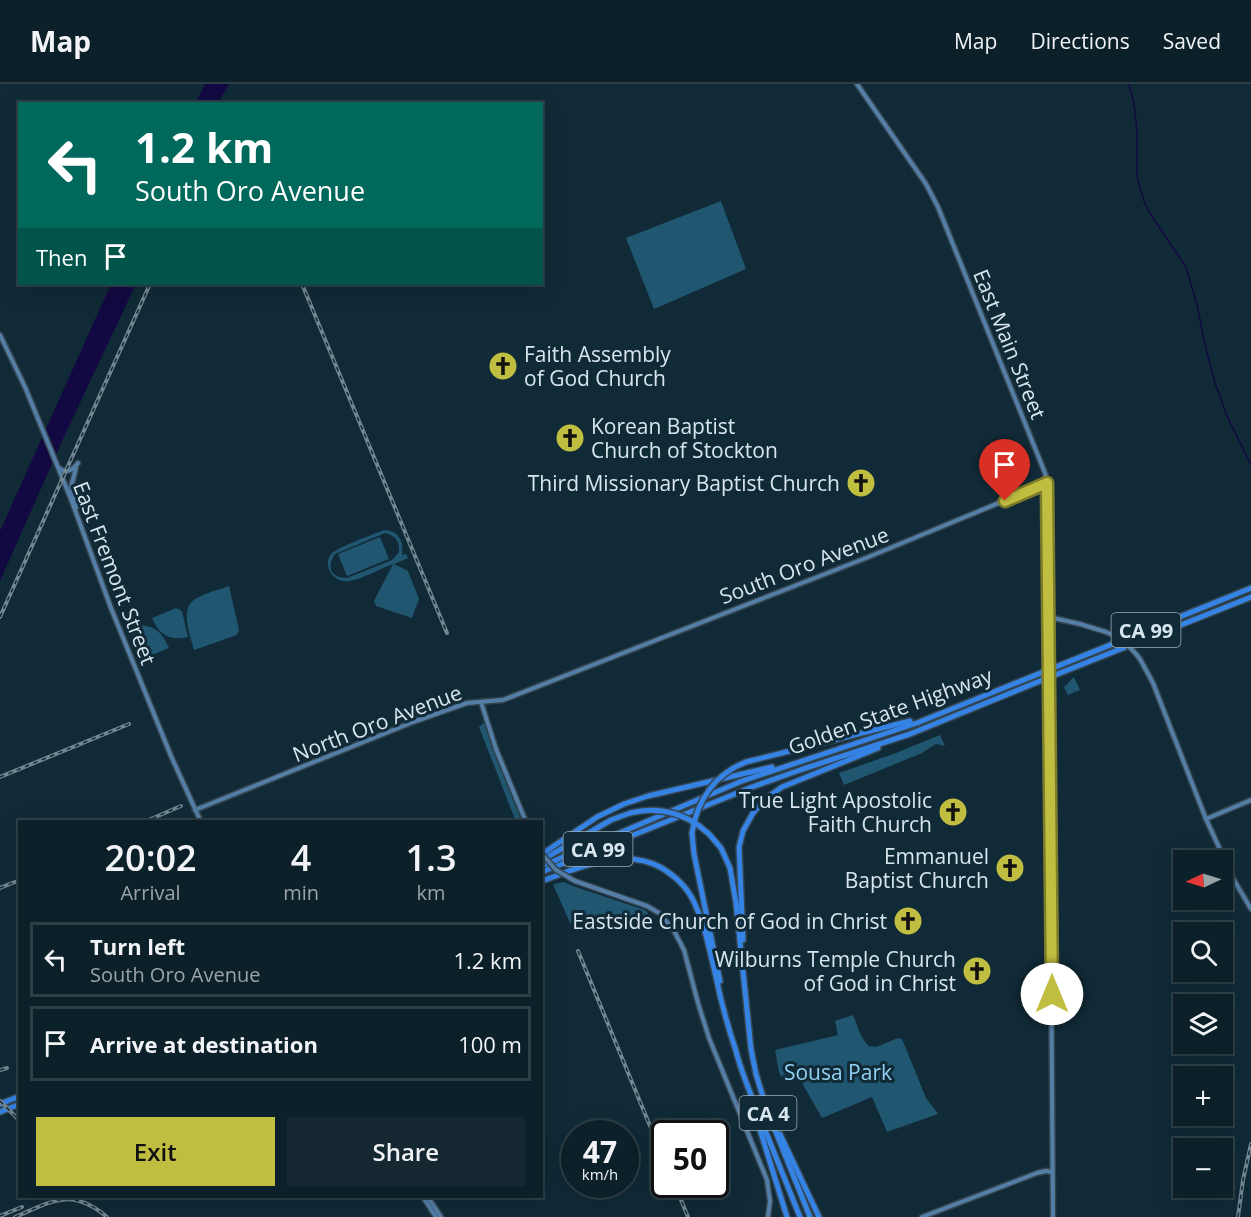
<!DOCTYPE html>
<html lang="en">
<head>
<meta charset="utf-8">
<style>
	:root { --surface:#0c2029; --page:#152831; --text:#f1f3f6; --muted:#9aa3a8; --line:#2c3e46; --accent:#c0be40 }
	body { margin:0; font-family:"Open Sans",sans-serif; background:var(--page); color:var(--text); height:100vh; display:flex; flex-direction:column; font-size:22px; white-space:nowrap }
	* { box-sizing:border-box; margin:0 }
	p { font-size:20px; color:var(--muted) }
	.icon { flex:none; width:33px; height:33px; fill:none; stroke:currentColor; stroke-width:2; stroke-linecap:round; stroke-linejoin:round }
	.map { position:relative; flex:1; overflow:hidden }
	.drawer { position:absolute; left:18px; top:736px; width:525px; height:378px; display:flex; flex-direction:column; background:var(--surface); border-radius:0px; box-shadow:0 6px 24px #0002,0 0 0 2px var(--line) }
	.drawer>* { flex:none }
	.guide { position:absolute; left:18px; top:18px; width:525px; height:183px; border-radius:0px; box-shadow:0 6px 24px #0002,0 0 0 2px var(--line); background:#00695c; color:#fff; overflow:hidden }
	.needle { width:39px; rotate:266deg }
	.tools { position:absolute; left:1173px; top:766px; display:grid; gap:12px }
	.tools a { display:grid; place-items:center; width:60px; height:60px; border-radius:0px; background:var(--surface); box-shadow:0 6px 24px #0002,0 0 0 2px var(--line); font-size:30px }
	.speed { position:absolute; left:561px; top:1036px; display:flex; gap:12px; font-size:30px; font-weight:700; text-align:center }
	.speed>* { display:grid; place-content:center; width:78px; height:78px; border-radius:50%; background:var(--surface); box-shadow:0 6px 24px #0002,0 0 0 2px var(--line); line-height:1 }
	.speed small { font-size:15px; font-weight:400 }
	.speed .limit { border:3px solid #111; border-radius:9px; background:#fff; color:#111 }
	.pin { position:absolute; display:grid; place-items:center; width:51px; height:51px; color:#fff; margin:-62px -26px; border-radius:50% 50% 50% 0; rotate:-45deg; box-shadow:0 0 6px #0007 }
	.pin .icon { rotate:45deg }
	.me { position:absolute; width:66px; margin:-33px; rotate:0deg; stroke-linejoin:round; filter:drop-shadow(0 0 4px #0008) }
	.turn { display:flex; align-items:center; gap:21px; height:126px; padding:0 18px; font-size:27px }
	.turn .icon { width:78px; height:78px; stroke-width:2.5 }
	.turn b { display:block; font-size:42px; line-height:51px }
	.then { display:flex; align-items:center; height:57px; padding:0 18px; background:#0003; gap:12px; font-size:22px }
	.eta { display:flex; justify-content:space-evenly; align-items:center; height:102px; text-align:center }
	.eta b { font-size:36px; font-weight:600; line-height:42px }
	.cta { display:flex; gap:12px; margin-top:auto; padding:12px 18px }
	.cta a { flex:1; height:69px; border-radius:0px; background:var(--accent); color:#111; font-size:24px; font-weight:600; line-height:69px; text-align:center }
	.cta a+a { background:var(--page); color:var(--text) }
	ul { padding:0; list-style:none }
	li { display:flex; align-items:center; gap:18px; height:75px; margin:0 12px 9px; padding:0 6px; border:3px solid var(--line); border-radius:0px }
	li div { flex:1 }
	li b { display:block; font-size:22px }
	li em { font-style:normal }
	header { display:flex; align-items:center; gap:36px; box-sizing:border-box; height:84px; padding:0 30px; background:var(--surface); border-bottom:2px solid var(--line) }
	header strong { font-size:28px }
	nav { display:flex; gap:33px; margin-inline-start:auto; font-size:21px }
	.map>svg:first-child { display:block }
	.green { fill:#20566f; fill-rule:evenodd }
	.water { fill:#130942 }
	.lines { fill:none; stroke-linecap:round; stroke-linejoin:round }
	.stream { stroke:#130942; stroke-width:1.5 }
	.secondary-casing { stroke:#344550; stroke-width:7 }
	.highway-casing { stroke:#344550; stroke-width:8 }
	.secondary { stroke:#547ea6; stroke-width:4 }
	.highway { stroke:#3583e5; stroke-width:5 }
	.rail-casing { stroke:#738792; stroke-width:4 }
	.rail { stroke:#102a37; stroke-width:1.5; stroke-dasharray:4.5; stroke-linecap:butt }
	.secondary-bridge-casing { stroke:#344550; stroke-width:7; stroke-linecap:butt }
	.highway-bridge-casing { stroke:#344550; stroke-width:8; stroke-linecap:butt }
	.secondary-bridge { stroke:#547ea6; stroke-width:4 }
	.highway-bridge { stroke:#3583e5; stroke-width:5 }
	.route-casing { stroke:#7d7c2a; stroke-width:15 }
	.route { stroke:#c0be40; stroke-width:10 }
	.labels { text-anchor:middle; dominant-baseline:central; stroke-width:6; stroke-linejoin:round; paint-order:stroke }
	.shield { fill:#102a37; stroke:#9baeb7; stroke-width:1.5 }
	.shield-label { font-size:20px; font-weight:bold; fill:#d7e6ee }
	.street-label { font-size:21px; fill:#d7e6ee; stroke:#102a37 }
	.poi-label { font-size:21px; fill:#d7e6ee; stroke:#102a37; text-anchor:end }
	.park-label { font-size:21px; fill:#93d1f2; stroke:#102a37 }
</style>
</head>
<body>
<header>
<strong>Map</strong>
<nav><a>Map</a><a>Directions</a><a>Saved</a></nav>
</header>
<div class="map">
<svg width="1251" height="1133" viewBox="0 0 1251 1133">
	<rect width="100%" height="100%" fill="#102a37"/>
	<!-- green -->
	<g class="green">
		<polygon points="721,117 746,185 654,225 626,154"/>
		<path d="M384 446C399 447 404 457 402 471L406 470 408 474 394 480 408 487 419 515 412 534 376 522 374 517 393 480C379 485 363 495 349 497 334 500 321 481 332 469 339 463 374 450 384 446ZM385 449C395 451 400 458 399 468L392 476 347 494C331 494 326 483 335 470Z"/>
		<polygon points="380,453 389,475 347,492 338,470"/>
		<path d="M229 502 239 546 237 551 194 566C191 554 182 531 190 520 196 511 219 506 229 502Z"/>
		<path d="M176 524 182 527 188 553C170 557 159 551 152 534Z"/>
		<path d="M135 541C155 541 161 547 169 564L145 574 140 572 129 544Z"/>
		<polygon points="1074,593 1080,606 1068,611 1064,603"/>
		<polygon points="484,639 492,664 522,738 516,738 479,643"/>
		<polygon points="940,651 945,662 936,660 922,669 844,701 839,689 896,669"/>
		<path d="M564 798 573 802 645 826 648 829V834C638 837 629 833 619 833 603 834 586 837 570 839L553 800Z"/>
		<path d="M853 931C858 942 860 954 869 962L876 963 898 954 902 955 926 1014 938 1030 887 1048 872 1013 822 1034 798 992 783 996 779 988 775 966 838 951 835 937Z"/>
	</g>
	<!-- water -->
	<g class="water">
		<polygon points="205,0 229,0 218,19 196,19"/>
		<polygon points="111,200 136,200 63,355 0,497 0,447"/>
	</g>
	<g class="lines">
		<!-- stream -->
		<polyline class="stream" points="1129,0 1134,19 1137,47 1137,93 1144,117 1149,128 1186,183 1197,221 1206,265 1216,302 1227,332 1251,381"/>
		<!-- secondary casing -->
		<g class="secondary-casing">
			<g id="secondary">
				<polyline points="857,0 926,100 938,123 1045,389 1047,399 1048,416 1049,576"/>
				<polyline points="0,251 25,303 71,415 111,524 171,672 201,738"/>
				<path d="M59 384C66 390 73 386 78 379"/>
				<polyline points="76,384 71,403 77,423"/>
				<polyline points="1049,533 1080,540 1106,548"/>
				<polyline points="1140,575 1153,599 1206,735 1234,796 1251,825"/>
				<polyline points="1049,607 1053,1133"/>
				<polyline points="481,618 496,665 526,738"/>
				<polyline points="195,726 413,638 467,619 503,616 866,474 1047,399"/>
				<polyline points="1206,735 1251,716"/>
				<polyline points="575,797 647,822 659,829 673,845 684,866 698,919 709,954 767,1096 770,1117 768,1133"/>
				<polyline points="423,1113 436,1133"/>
				<polyline points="428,1113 441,1133"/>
				<polyline points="922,1133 1037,1089 1046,1087 1052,1088"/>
			</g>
		</g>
		<!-- highway casing -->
		<g class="highway-casing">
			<g id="highway">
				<polyline points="746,678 910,637"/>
				<polyline points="698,741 709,750 721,764 730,784 736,819 751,965 756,990 767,1026 810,1133"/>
				<polyline points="692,749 694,770 720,897"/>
				<polyline points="542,770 597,733 624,720 648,712 772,683"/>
				<polyline points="542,776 611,736 630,729"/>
				<polyline points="542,782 742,697 917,639 1251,504"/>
				<polyline points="542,788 752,703 803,685 910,650 1040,597 1251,513"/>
				<path d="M542 797C578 784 622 763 660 783 674 791 687 803 694 818 705 841 710 868 716 893 721 918 728 943 736 967 742 991 752 1013 761 1036 774 1068 787 1101 800 1133"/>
				<polyline points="743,856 739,763 743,747 753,729 765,715 782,703 878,664"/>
				<polyline points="0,1020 20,1012"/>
				<polyline points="0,1028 20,1020"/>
				<polyline points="757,1036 787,1133"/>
				<polyline points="780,1050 819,1133"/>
			</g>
		</g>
		<!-- secondary -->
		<use href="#secondary" class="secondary"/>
		<!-- highway -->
		<use href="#highway" class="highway"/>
		<!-- rail casing -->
		<g class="rail-casing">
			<g id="rail">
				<polyline points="302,200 447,549"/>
				<polyline points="0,533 150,200"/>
				<polyline points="0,693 129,640"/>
				<polyline points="144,738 181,722"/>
				<polyline points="0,804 20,796"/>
				<polyline points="578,867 664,1076"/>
				<polyline points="0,986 7,984"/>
				<polyline points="0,1017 20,1037"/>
				<polyline points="675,1101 688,1133"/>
				<polyline points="0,1132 22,1123"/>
				<path d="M15 1133C53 1117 71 1103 107 1133"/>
				<polyline points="1238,1133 1243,1096 1251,1060"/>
			</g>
		</g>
		<!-- rail -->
		<use href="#rail" class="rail"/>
		<!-- secondary-bridge casing -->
		<g class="secondary-bridge-casing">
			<g id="secondary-bridge">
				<path d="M1106 548C1121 554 1130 562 1140 575"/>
				<polyline points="1049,576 1049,607"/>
				<polyline points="542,770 556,786 575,797"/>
			</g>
		</g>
		<!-- highway-bridge casing -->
		<g class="highway-bridge-casing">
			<g id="highway-bridge">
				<path d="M630 729C654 723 677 727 698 741"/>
				<path d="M692 749C697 716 715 690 746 678"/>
			</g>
		</g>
		<!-- secondary-bridge -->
		<use href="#secondary-bridge" class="secondary-bridge"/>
		<!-- highway-bridge -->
		<use href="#highway-bridge" class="highway-bridge"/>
	</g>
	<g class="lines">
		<!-- route casing -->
		<g class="route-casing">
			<polyline id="route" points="1005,417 1047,399 1052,910"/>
		</g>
		<!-- route -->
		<use href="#route" class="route"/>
	</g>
	<!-- icons -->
	<defs>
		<g id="church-disc" transform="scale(1.5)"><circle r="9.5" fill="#c0be40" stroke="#102a37"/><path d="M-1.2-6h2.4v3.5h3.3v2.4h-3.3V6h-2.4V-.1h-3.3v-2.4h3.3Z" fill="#111"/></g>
	</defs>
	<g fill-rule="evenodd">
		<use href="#church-disc" x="503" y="282"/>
		<use href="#church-disc" x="570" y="354"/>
		<use href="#church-disc" x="861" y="399"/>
		<use href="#church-disc" x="953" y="728"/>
		<use href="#church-disc" x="1010" y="784"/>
		<use href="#church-disc" x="908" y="837"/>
		<use href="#church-disc" x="977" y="887"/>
	</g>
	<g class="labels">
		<!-- shield labels -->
		<g class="shield">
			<rect x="1111.5" y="529" width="69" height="34" rx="4.5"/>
			<rect x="563.5" y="748" width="69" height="34" rx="4.5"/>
			<rect x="739.5" y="1012" width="57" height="34" rx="4.5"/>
		</g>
		<g class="shield-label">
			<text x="1146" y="546">CA 99</text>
			<text x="598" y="765">CA 99</text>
			<text x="768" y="1029">CA 4</text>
		</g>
		<!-- street labels -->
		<g class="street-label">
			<text transform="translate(1010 260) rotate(68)">East Main Street</text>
			<text transform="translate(804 481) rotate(-21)">South Oro Avenue</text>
			<text transform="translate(115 489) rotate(69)">East Fremont Street</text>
			<text transform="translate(890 627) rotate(-20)">Golden State Highway</text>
			<text transform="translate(377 639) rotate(-21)">North Oro Avenue</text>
		</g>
		<!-- poi labels -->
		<g class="poi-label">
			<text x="524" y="270" text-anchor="start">Faith Assembly<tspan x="524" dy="24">of God Church</tspan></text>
			<text x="591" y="342" text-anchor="start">Korean Baptist<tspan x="591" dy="24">Church of Stockton</tspan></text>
			<text x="840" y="399">Third Missionary Baptist Church</text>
			<text x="932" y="716">True Light Apostolic<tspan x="932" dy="24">Faith Church</tspan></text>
			<text x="989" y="772">Emmanuel<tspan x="989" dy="24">Baptist Church</tspan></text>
			<text x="887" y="837">Eastside Church of God in Christ</text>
			<text x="956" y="875">Wilburns Temple Church<tspan x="956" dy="24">of God in Christ</tspan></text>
		</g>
		<!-- park labels -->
		<g class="park-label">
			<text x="838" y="988">Sousa Park</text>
		</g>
	</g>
</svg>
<div class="tools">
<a><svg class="needle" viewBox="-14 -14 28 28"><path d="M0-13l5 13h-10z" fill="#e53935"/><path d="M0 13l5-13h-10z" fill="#9aa3a8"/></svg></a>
<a><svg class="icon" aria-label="search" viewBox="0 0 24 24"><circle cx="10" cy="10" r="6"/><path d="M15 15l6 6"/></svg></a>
<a><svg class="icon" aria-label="layers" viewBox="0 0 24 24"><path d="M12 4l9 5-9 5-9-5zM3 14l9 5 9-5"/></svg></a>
<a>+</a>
<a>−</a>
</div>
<div class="speed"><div>47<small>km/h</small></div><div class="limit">50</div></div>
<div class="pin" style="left:1005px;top:417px;background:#d93025"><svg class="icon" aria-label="arrive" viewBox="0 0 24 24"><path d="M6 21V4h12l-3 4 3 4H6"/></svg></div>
<svg class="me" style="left:1052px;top:910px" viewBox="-20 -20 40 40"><circle r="19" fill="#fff"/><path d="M0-13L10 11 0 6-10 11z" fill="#c0be40"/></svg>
<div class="guide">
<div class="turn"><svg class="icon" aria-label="left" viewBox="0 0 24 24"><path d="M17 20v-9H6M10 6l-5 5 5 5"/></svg><div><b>1.2 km</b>South Oro Avenue</div></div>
<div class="then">Then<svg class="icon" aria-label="arrive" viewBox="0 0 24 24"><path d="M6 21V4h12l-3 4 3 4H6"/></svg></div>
</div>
<section class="drawer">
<div class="eta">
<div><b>20:02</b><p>Arrival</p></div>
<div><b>4</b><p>min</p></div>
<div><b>1.3</b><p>km</p></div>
</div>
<ul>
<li><svg class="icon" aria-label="left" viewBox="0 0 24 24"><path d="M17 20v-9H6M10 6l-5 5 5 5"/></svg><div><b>Turn left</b><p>South Oro Avenue</p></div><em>1.2 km</em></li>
<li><svg class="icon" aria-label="arrive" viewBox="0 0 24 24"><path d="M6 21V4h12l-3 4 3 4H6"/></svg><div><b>Arrive at destination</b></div><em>100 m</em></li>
</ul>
<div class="cta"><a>Exit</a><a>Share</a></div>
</section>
</div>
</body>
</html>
